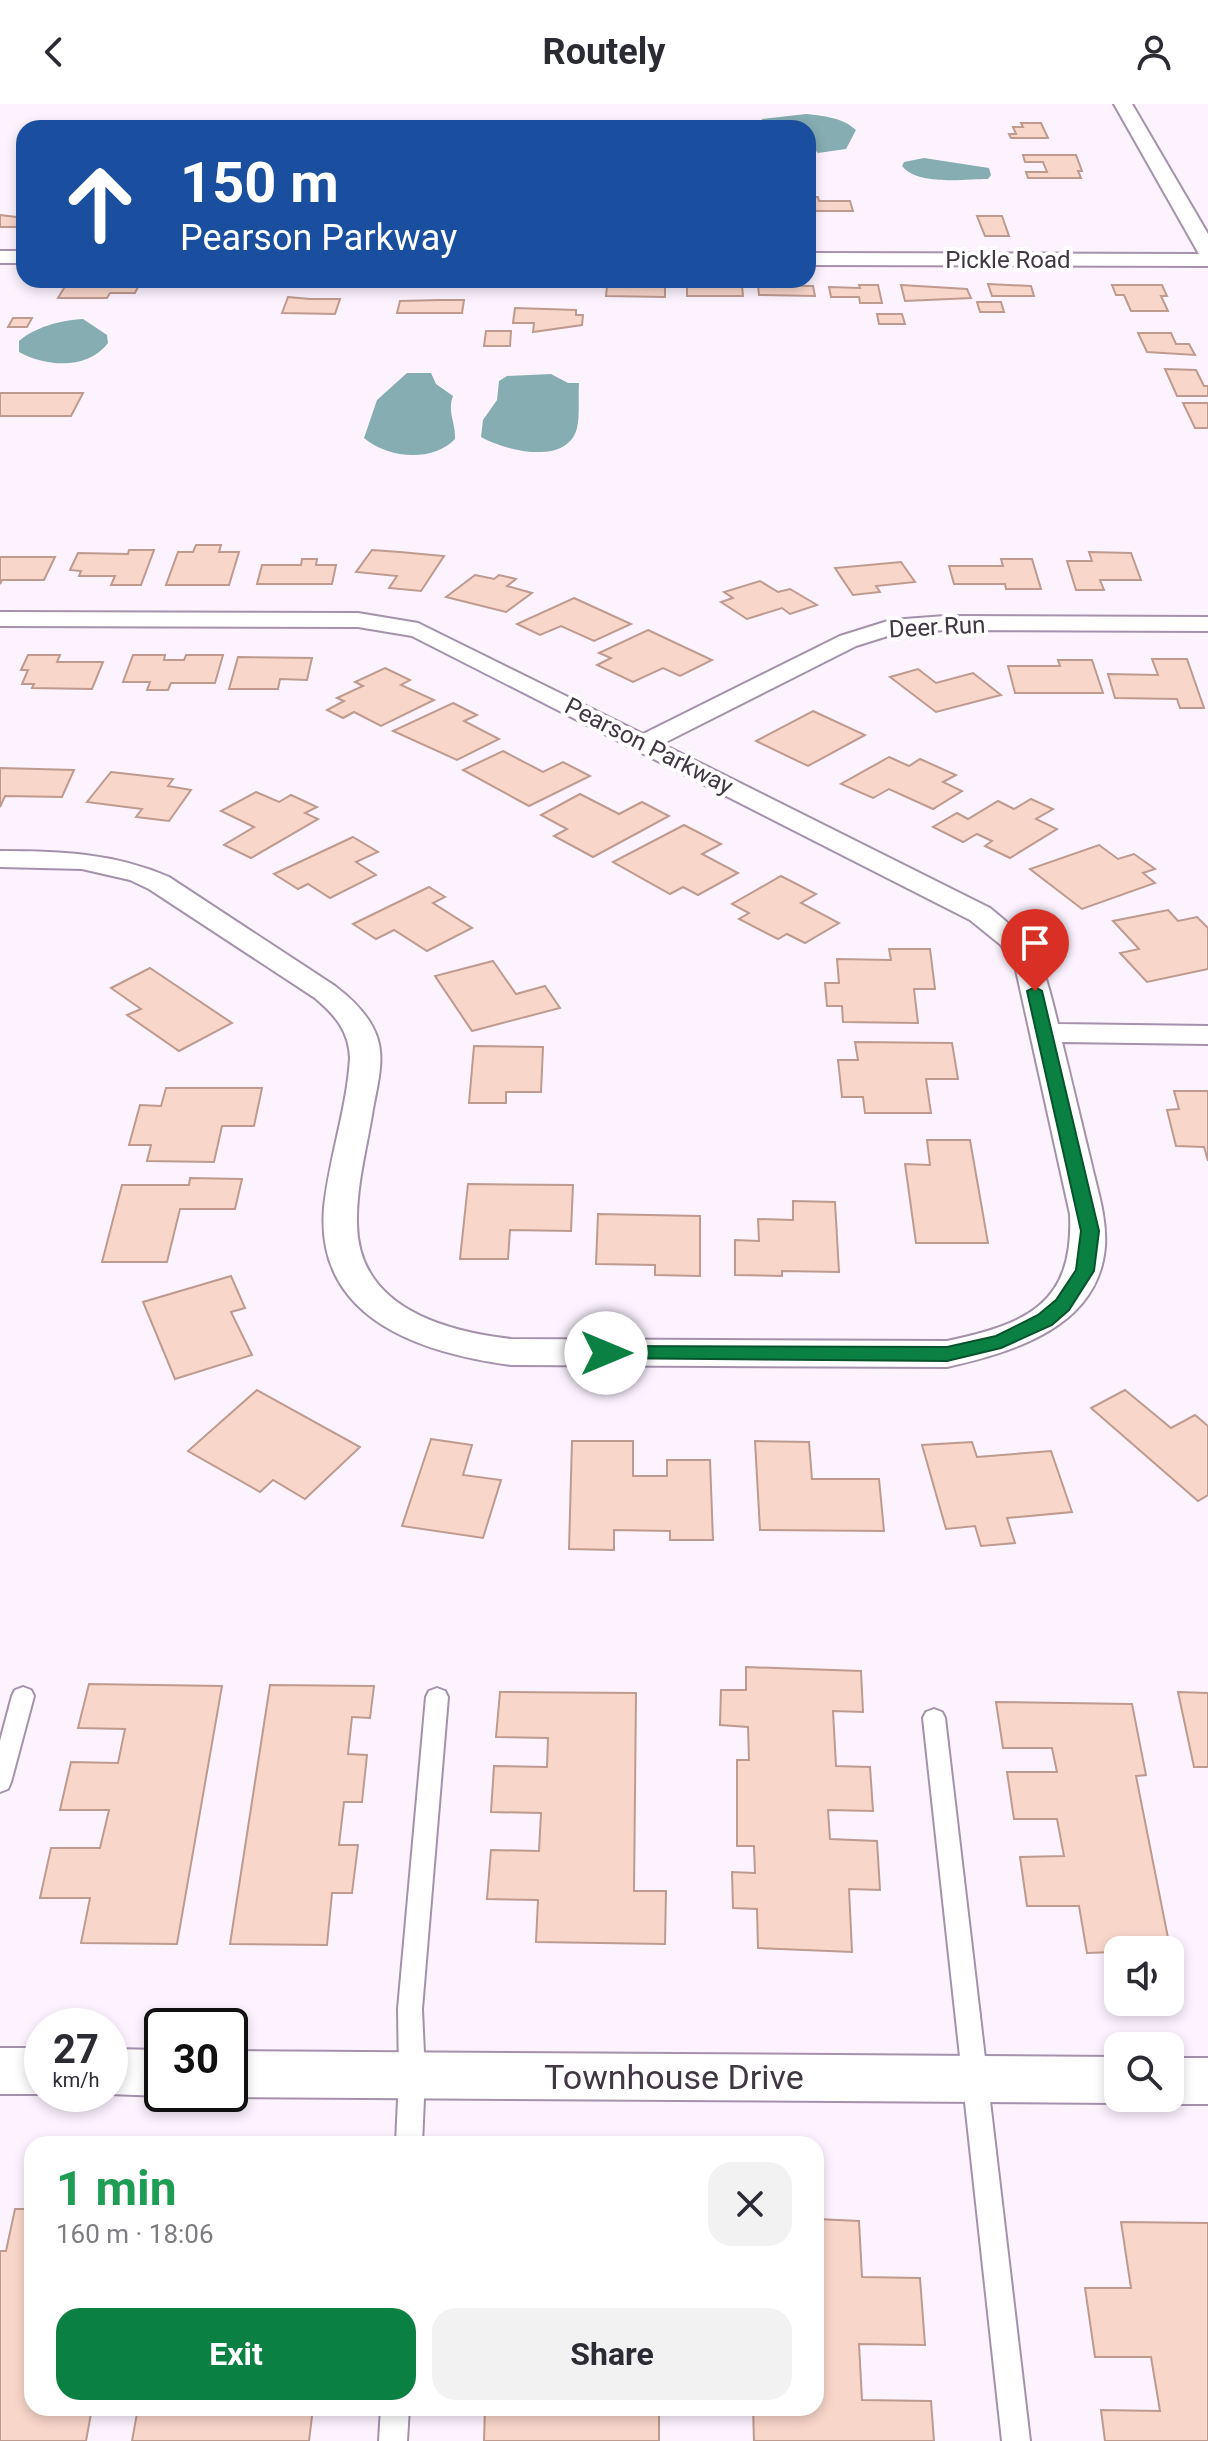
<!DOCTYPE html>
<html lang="en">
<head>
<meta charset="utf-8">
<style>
	:root { --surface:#fff; --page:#f2f2f3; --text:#2b2b33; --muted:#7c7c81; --accent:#0b8043 }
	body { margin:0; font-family:Roboto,sans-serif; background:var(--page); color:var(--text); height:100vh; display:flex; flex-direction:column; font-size:30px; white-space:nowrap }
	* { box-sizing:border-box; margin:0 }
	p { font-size:26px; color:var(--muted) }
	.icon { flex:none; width:44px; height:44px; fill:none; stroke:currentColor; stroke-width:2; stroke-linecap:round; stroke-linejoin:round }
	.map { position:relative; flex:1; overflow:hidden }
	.sheet { position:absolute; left:24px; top:2032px; width:800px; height:280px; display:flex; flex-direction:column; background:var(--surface); border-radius:24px; box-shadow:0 4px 12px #0003 }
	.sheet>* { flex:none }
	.top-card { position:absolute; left:16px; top:16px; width:800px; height:168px; border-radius:24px; box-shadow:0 4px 12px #0003; background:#1a4fa0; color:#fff; overflow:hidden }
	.controls { position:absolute; left:1104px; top:1832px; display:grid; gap:16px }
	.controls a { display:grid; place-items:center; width:80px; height:80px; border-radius:16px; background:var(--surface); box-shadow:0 4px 12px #0003; font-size:40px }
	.speed { position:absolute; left:24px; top:1904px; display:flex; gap:16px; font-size:40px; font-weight:700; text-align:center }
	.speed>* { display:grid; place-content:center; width:104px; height:104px; border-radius:50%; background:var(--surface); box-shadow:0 4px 12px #0003; line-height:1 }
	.speed small { font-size:20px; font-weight:400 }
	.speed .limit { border:4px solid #111; border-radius:12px; background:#fff; color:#111 }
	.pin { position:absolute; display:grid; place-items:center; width:68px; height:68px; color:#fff; margin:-82px -34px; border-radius:50% 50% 50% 0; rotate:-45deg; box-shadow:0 0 8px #0007 }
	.pin .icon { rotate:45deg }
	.me { position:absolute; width:88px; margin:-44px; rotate:90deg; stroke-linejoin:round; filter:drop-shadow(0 0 6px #0008) }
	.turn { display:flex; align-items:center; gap:28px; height:168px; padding:0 32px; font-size:36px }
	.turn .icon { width:104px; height:104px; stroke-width:2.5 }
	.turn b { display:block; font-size:56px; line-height:68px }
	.round { display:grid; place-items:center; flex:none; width:84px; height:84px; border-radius:24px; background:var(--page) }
	.head { display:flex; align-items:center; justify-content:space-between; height:136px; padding:0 32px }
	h1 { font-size:48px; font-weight:700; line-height:60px; color:#1e9e55 }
	.primary-button { display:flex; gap:16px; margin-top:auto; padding:16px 32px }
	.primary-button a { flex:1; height:92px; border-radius:24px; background:var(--accent); color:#fff; font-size:32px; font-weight:700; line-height:92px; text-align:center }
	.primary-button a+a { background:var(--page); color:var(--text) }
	header { display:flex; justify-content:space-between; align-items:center; height:104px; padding:0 32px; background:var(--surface); font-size:36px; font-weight:700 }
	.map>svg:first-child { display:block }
	.water { fill:#86adb2 }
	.building { fill:#f9d6ca; stroke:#be9a8f; stroke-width:2 }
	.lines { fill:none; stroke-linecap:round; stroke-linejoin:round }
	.service-casing { stroke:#a591ac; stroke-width:4 }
	.minor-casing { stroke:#a591ac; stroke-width:4 }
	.tertiary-casing { stroke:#a591ac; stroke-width:4 }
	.service { fill:#fff; fill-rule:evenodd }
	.minor { fill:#fff; fill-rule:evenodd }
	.tertiary { fill:#fff; fill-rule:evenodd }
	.route { fill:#0b8043; stroke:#07532c; stroke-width:2 }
	.labels { text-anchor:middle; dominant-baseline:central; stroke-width:8; stroke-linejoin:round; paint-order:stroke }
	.far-street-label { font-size:24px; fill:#403742; stroke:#fff }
	.near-street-label { font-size:34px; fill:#403742; stroke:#fff }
</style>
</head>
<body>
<header><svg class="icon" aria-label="back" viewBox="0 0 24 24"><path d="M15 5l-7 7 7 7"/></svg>Routely<svg class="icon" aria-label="person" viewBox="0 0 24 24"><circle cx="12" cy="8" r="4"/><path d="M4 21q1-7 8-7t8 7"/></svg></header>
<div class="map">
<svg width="1208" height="2337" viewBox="0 0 1208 2337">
	<rect width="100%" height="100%" fill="#fcf3ff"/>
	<!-- water -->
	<g class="water">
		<path d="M806 10C823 12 842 13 856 26L846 45 818 49 808 39V24H760L762 15Z"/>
		<path d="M924 54 989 64 991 71 988 75C965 75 918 82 902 62L904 58Z"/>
		<path d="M83 215 107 231 108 239C88 266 46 263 19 248V237C35 223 61 216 83 215Z"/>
		<path d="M407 269H431L436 280 453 292C447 308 456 319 455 335 432 359 387 354 364 334L377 296Z"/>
		<path d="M551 270 568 279H579C578 293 580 311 577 324 567 363 504 346 481 333L483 316 497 296 499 277 507 272Z"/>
	</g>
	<!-- building -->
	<g class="building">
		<polygon points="1021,19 1041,19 1048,34 1011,34 1009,30 1016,30 1013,23 1023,23"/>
		<polygon points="1023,51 1076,51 1082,67 1078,67 1081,74 1028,74 1026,68 1047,68 1043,58 1025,58"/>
		<polygon points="808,93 818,93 819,97 850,97 853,107 808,107"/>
		<polygon points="0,111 24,114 24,123 0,123"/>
		<polygon points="977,112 1002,112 1009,132 985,132"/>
		<polygon points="67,179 140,179 135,189 110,189 107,194 58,194"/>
		<polygon points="629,180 665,181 665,193 606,192 607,182"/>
		<polygon points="988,180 1031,182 1034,192 992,192"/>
		<polygon points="687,181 742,181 743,192 687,192"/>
		<polygon points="758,181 813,182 815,192 759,191"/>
		<polygon points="859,181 878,181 882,199 860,199 859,193 831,193 829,183 860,184"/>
		<polygon points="901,181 967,185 971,194 905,197"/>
		<polygon points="1112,181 1162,181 1167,192 1161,192 1168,207 1131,207 1124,191 1116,191"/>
		<polygon points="288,193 310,195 340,195 335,210 282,209"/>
		<polygon points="439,196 464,196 462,209 397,209 400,197"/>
		<polygon points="977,198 1001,198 1004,208 980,208"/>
		<polygon points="515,204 576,206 576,211 583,211 582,221 533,228 534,219 513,219"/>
		<polygon points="877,210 902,210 905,220 879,220"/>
		<polygon points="13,214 32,214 27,223 8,223"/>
		<polygon points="486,227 511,227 510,242 484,242"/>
		<polygon points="1138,229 1171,229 1176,240 1189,240 1195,251 1147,248"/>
		<polygon points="1165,265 1196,266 1204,282 1208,282 1208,292 1177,292"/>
		<polygon points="0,289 83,289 71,312 0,312"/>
		<polygon points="1183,299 1208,299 1208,324 1195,324"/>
		<polygon points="196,441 221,441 219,448 239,448 229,481 166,481 178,448 193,448"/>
		<polygon points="129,446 154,446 141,481 111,481 115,472 79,472 81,467 70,466 78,449 128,450"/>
		<polygon points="372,446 400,448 444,452 421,487 389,484 397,472 356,468"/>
		<polygon points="1089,448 1131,449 1141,476 1100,476 1104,486 1076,486 1067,457 1092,457"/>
		<polygon points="0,453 55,453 44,476 2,476 0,480"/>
		<polygon points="302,455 317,455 316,461 336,461 332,480 257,480 262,461 301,461"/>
		<polygon points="1001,455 1032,455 1041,485 1006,485 1005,480 954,480 949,462 1003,462"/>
		<polygon points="901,458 915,478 876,482 880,488 853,491 835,464"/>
		<polygon points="475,471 494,475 499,471 516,475 507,482 532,489 506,508 446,493"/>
		<polygon points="760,477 778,488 790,485 817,501 790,510 782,504 747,515 721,498 733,494 724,488"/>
		<polygon points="574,494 631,520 594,537 561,522 540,531 517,520"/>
		<polygon points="648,526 712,556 680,572 663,564 633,578 597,561 611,554 599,549"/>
		<polygon points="28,551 60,551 57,558 103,558 92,585 32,584 34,580 22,580 28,566 21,566"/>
		<polygon points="133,551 165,551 164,556 184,556 186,551 223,551 215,579 171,579 168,586 147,586 150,578 123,578"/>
		<polygon points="238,553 312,554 307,576 280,575 278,585 229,585"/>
		<polygon points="1152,555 1187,555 1204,604 1180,604 1177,595 1115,594 1108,570 1158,571"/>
		<polygon points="1058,556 1092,556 1103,589 1015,589 1008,562 1060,562"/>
		<polygon points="385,564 410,576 401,581 434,596 381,622 354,608 343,614 327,606 344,597 337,594 363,582 355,578"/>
		<polygon points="918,565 936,579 973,569 1001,591 936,608 890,573"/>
		<polygon points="453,599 477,611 464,617 499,635 457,656 393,627"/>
		<polygon points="813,607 865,631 808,662 756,637"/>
		<polygon points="503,647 543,668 563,658 590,672 529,702 463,666"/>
		<polygon points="889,653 909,662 920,655 956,671 943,678 962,687 933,705 889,685 873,694 841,680"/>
		<polygon points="0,664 74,666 62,693 5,692 0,703"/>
		<polygon points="111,668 173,675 168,682 191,686 169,717 136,713 142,705 87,698"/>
		<polygon points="256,688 279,698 291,691 317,703 305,709 318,715 251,754 224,741 254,723 221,707"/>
		<polygon points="580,690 619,710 642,698 669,712 593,753 554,732 567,725 541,711"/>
		<polygon points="1031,695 1053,705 1036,715 1057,725 1010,754 985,742 992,737 977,730 963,738 933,723 957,709 968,715 998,697 1014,705"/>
		<polygon points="684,721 721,740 702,750 738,769 698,791 683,783 670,790 613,758"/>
		<polygon points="353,733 378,748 356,758 376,771 330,794 308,780 298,785 274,770"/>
		<polygon points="1099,741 1118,755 1134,750 1155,765 1143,769 1155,779 1082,805 1030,765"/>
		<polygon points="781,772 816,790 801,799 839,819 805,839 787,830 778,835 739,815 749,809 732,800"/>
		<polygon points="429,783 445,793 433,799 472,824 427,847 394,826 376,835 353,820"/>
		<polygon points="1168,806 1178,817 1197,813 1208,824 1208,865 1147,878 1120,849 1139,845 1113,817"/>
		<polygon points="889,845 930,845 935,885 914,885 918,919 843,918 842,902 827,902 825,879 839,879 837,855 891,856"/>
		<polygon points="493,857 516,890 545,882 560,904 472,927 435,872"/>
		<polygon points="150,864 232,919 179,947 127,911 141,905 111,884"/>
		<polygon points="855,938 952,939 958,975 926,975 931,1009 865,1009 863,993 842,993 838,956 858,956"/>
		<polygon points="474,942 543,943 541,988 506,988 506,999 469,999"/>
		<polygon points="166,984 262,984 254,1022 222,1022 214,1058 147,1057 151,1041 129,1041 140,1001 161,1002"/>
		<polygon points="1174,987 1208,987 1208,1057 1204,1043 1176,1042 1167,1006 1179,1005"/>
		<polygon points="927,1036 970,1036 988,1139 916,1139 905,1060 930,1061"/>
		<polygon points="190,1074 242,1075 235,1105 180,1105 167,1158 102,1158 122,1081 189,1081"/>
		<polygon points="468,1080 573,1081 571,1127 510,1126 508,1155 460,1155"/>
		<polygon points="793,1097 835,1098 839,1168 782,1167 782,1172 735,1171 735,1136 759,1137 758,1115 793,1116"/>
		<polygon points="598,1110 700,1112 700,1172 655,1171 655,1161 596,1160"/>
		<polygon points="231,1172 245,1204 231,1208 252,1251 175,1275 143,1198"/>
		<polygon points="257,1286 360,1343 305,1395 273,1376 260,1388 188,1347"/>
		<polygon points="1125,1286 1171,1324 1195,1311 1208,1322 1208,1391 1198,1397 1091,1304"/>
		<polygon points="431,1335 472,1341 463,1371 501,1376 483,1434 402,1422"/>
		<polygon points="572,1337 633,1337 633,1372 667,1372 667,1356 710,1356 713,1436 670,1436 670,1427 614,1426 614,1446 569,1445"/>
		<polygon points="755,1337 809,1338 812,1375 879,1375 884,1427 760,1426"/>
		<polygon points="972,1338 977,1353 1051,1347 1072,1408 1007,1414 1015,1439 981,1442 975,1422 946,1425 922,1341"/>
		<polygon points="746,1563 861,1567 863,1608 833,1607 836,1662 870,1663 873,1707 828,1706 830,1735 877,1737 880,1786 849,1785 852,1848 758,1844 757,1805 733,1804 732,1768 755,1769 754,1742 737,1742 737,1656 749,1656 748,1623 720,1621 721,1586 746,1586"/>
		<polygon points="89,1580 222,1582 177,1840 81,1839 90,1794 40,1794 51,1744 100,1744 109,1706 60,1706 71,1658 118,1659 125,1625 78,1624"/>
		<polygon points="270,1581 374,1582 370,1614 352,1613 348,1650 367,1651 362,1698 344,1698 339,1741 358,1741 352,1789 332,1789 327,1841 230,1840"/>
		<polygon points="500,1588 636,1589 634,1787 666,1787 665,1840 536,1838 538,1796 487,1795 491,1746 539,1747 541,1709 491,1708 494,1662 547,1663 548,1634 496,1633"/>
		<polygon points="1178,1588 1208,1589 1208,1663 1194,1663"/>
		<polygon points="996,1598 1132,1600 1146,1671 1136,1672 1171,1849 1170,1846 1087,1849 1079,1802 1027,1802 1020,1753 1064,1752 1057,1715 1014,1715 1007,1668 1057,1668 1052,1644 1003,1644"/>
		<polygon points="15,2105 32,2105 32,2304 92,2304 86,2337 0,2337 0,2147 6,2147"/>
		<polygon points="816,2115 859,2117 862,2173 920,2174 925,2241 859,2240 862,2296 931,2297 934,2337 754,2337 753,2304 816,2304"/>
		<polygon points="1121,2118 1208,2119 1208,2337 1105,2337 1101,2306 1160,2307 1151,2253 1095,2253 1085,2184 1131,2184"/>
		<polygon points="138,2304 313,2304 309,2337 132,2337"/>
		<polygon points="485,2304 659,2304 659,2337 484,2337"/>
	</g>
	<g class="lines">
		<!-- service casing -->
		<g class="service-casing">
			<g id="service">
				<polygon points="23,1583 31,1586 34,1592 11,1678 8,1685 0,1688 0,1637 12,1592 15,1586"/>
				<polygon points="437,1584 445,1587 448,1593 422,1905 425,1972 422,2040 396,2040 399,1972 398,1905 426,1593 429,1587"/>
				<polygon points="934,1605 942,1608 945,1614 1030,2337 1002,2337 923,1614 926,1608"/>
				<polygon points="381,2304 409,2304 407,2337 379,2337"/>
			</g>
		</g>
		<!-- minor casing -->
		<g class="minor-casing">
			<g id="minor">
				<path d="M0 508 358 509 418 519 643 630 840 532 891 516 945 512 1208 513V527L945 526 894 530 856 542 662 640 990 804C1040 844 1043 859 1058 920L1208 922V940L1062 938C1072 978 1081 1018 1091 1058 1097 1085 1107 1114 1105 1142 1099 1223 1013 1248 947 1263L511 1261C421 1249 315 1215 324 1104 329 1054 347 1005 350 954 349 927 335 911 315 894L149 785 130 776 82 765 0 763V747C59 747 114 749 169 773L335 882C352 895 370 912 377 933 385 956 377 982 373 1005 367 1043 356 1082 357 1120 358 1203 443 1227 511 1235L947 1237C1027 1220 1074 1200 1070 1110L1016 866 1001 841 970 816 412 532 358 523 0 522Z"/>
				<rect x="0" y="1944" width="42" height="46"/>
				<polygon points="110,1945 162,1946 162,1990 166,1990 162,1992 109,1990"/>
				<polygon points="230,1947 1118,1953 1118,1994 1130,1994 1118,1999 230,1993 223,1990 230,1990"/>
				<polygon points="1170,1954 1208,1954 1208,2000 1170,2000 1156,1994 1170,1994"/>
			</g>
		</g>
		<!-- tertiary casing -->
		<g class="tertiary-casing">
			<g id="tertiary">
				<polygon points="1114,0 1132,0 1208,130 1208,162 808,161 808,149 1199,150"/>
				<rect x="0" y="147" width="24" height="12"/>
			</g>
		</g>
		<!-- service -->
		<use href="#service" class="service"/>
		<!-- minor -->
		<use href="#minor" class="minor"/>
		<!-- tertiary -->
		<use href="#tertiary" class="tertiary"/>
	</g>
	<!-- route -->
	<polygon class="route" points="1035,883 1042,887 1099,1127 1094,1167 1069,1206 1052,1221 1001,1244 947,1257 599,1254 596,1249 599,1244 606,1242 947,1243 996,1232 1038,1211 1056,1196 1076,1166 1081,1127 1027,887"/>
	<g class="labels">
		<!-- far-street labels -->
		<g class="far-street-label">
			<text x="1008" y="156">Pickle Road</text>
			<text transform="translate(937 523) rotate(-3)">Deer Run</text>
			<text transform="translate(649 642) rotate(27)">Pearson Parkway</text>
		</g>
		<!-- near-street labels -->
		<g class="near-street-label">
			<text x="674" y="1973">Townhouse Drive</text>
		</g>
	</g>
</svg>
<div class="controls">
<a><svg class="icon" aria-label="sound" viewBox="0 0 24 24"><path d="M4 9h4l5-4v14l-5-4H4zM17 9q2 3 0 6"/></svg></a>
<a><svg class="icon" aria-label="search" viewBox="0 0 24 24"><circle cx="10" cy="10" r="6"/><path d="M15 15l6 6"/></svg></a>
</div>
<div class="speed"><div>27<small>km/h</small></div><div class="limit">30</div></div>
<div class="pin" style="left:1035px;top:887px;background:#d93025"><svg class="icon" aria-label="arrive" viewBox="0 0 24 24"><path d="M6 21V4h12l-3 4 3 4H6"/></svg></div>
<svg class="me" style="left:606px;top:1249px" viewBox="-20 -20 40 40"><circle r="19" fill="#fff"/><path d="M0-13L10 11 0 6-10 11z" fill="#0b8043"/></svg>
<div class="top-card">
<div class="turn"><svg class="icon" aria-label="ahead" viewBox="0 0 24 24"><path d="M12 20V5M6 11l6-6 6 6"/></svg><div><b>150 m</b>Pearson Parkway</div></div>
</div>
<section class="sheet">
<div class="head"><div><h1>1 min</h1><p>160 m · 18:06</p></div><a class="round"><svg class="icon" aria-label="close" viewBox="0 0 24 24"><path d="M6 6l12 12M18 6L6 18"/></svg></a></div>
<div class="primary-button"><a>Exit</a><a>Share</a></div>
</section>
</div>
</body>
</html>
